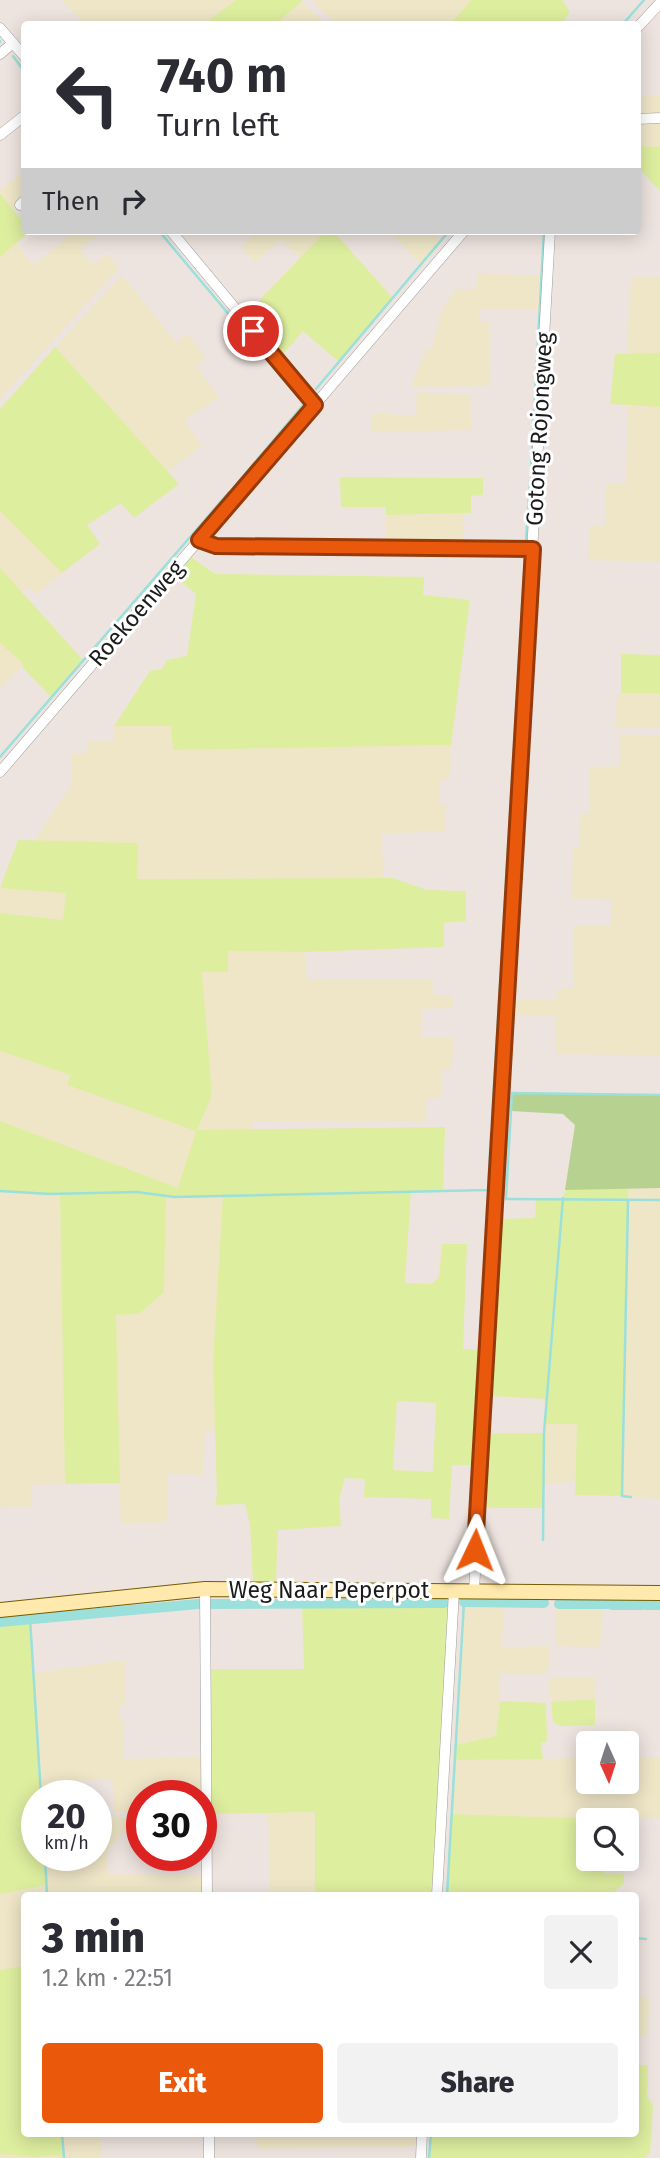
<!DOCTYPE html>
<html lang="en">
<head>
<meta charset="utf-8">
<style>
	:root { --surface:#fff; --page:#f2f2f3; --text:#2b2b33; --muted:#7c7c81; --accent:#ea580c }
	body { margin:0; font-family:"Fira Sans",sans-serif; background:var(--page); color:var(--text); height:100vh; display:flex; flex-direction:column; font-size:26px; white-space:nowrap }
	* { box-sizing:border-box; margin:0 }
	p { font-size:23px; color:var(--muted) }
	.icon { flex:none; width:38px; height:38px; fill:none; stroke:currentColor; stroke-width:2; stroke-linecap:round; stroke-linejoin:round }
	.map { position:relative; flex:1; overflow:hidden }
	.side { position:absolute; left:21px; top:1892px; width:618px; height:245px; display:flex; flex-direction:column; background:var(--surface); border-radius:7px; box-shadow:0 4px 18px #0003 }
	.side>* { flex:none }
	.banner { position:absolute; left:21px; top:21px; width:620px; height:214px; border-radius:7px; box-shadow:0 4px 18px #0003; background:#fff; color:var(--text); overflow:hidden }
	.needle { width:46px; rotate:177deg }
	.controls { position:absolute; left:576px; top:1731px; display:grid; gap:14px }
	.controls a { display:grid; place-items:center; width:63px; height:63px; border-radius:7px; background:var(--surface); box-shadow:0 4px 18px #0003; font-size:35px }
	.speed { position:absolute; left:21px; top:1780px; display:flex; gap:14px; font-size:35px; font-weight:700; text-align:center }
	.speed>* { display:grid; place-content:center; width:91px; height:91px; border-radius:50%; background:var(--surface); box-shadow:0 4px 18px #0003; line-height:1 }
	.speed small { font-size:18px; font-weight:400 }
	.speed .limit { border:10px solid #d22; background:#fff; color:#111 }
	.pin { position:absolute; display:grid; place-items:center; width:60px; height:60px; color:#fff; margin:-30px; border:4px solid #fff; border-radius:50%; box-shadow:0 2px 7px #0007 }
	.me { position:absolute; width:77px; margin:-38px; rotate:2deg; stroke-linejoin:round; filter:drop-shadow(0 0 5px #0008) }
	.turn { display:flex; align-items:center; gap:24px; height:147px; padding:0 21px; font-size:32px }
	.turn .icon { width:91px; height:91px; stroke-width:2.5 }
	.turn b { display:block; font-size:49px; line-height:60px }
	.then { display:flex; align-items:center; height:66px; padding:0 21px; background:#0003; gap:14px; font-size:26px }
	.round { display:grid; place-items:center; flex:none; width:74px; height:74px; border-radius:7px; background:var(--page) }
	.head { display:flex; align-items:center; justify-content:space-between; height:119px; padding:0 21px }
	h1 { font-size:42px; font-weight:800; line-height:52px }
	.cta { display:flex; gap:14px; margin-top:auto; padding:14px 21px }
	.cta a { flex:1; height:80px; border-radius:7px; background:var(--accent); color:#fff; font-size:28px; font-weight:800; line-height:80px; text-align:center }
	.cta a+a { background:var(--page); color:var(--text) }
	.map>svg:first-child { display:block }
	.farmland { fill:#efe6c8 }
	.grass { fill:#deee9f; fill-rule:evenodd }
	.forest { fill:#b7d190 }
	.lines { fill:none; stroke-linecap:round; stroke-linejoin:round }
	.stream { stroke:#9be0da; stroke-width:2.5 }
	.canal { stroke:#9be0da; stroke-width:10 }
	.street-casing { stroke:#9f9f9f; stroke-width:11 }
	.secondary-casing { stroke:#745c00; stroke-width:16 }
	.street { stroke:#fff; stroke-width:10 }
	.secondary { stroke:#ffe9ac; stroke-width:14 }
	.route-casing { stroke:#983908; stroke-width:18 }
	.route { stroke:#ea580c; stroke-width:12 }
	.labels { text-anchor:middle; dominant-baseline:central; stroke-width:6; stroke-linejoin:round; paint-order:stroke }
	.street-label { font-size:23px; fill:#1b1b1b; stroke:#fff }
</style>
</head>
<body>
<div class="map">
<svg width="660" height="2158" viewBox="0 0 660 2158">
	<rect width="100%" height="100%" fill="#eee4df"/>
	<!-- farmland -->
	<g class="farmland">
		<polygon points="61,0 236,0 204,24 85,24"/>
		<polygon points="312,0 471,0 451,24 335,24"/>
		<polygon points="302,1 325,24 276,24"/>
		<polygon points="637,95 660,96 660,147 638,146"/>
		<polygon points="24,172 24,200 13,209 0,190"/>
		<polygon points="75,231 102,231 80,250 93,265 107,254 119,268 0,399 0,257 16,243 33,265"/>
		<polygon points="258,231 326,231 300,258 280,240 255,262 241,247"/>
		<polygon points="389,231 429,231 442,243 421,264"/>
		<polygon points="478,273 542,276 540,309 480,309 480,321 489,321 490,386 411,387 427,348 432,349 442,310 456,289 476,289"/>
		<polygon points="122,275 176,343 188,334 206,358 196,366 219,397 184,421 202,445 168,472 55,347"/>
		<polygon points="631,278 660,278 660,353 627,354"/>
		<polygon points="417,392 470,395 471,430 372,432 372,413 416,416"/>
		<polygon points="628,406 660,407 660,562 588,560 590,525 605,525 606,484 626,483"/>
		<polygon points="0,511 62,573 36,594 29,587 22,592 0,568"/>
		<polygon points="464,514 464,547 386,546 386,515"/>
		<polygon points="0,643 24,664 0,689"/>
		<polygon points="617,693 660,693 660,728 616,727"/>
		<polygon points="114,726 171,726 173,750 451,745 450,780 439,780 439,803 446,803 446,831 381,834 384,878 137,879 137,843 34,841 71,785 72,754 88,753 88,742 113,742"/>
		<polygon points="619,734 660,736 660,1055 555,1054 555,1016 511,1014 512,1000 556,1000 557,989 573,988 573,926 612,926 612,900 571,899 573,847 579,847 581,813 590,813 590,767 619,766"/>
		<polygon points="0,888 66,892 63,920 0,913"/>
		<polygon points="228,951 305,952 307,979 432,979 433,995 452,995 453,1008 421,1009 422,1038 453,1038 452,1070 441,1070 441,1098 426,1098 426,1121 251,1122 251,1130 197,1131 178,1188 0,1121 0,1051 70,1075 67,1085 196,1131 212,1095 202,972"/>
		<polygon points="628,1187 660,1188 660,1499 622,1496"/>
		<polygon points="0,1191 60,1194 65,1484 32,1485 32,1507 0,1508"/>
		<polygon points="165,1196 224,1196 213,1362 215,1431 205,1431 203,1475 167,1474 167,1522 121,1524 115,1315 139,1314 164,1292"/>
		<polygon points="545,1424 577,1424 575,1481 544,1485"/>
		<polygon points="464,1602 504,1603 502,1647 550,1646 550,1662 546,1674 499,1674 500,1701 496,1736 455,1745"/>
		<polygon points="556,1604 603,1604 600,1647 555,1646"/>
		<polygon points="125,1660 125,1706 119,1706 120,1720 124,1720 124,1759 204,1757 204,1812 201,1812 201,1796 142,1796 142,1814 114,1811 112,1779 73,1781 73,1795 41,1795 34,1673"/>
		<polygon points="551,1677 596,1677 595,1699 551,1702 549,1685"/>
		<polygon points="660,1757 660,1818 603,1819 451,1814 454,1760 588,1758 588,1782 626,1782 627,1758"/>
		<polygon points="96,1804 110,1814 126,1819 142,1819 142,1837 126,1830 107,1851 107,1874 205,1875 205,1895 24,1895 24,1966 0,1970 0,1894 47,1885 45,1855 96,1855"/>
		<polygon points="315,1812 315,1895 270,1895 268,1813"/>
		<polygon points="635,1997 650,1998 647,2035 636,2035 635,2045"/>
		<polygon points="62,2133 101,2133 102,2158 0,2158 0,2154 63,2155"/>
		<polygon points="256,2133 419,2133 415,2145 410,2147 257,2149"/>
	</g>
	<!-- grass -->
	<g class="grass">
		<polygon points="236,0 301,0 302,1 276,24 204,24"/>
		<polygon points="471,0 562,0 570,12 561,24 451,24"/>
		<polygon points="637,146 660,147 660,191 637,166"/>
		<polygon points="0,193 24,223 24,231 30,231 0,257"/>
		<polygon points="326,231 333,231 393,298 339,362 303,331 280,358 245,315"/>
		<polygon points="55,347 179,484 134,518 121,503 87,525 100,544 62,573 0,511 0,409"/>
		<polygon points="660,353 660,407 610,404 615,354"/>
		<polygon points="340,477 483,478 483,495 471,496 471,513 386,515 386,507 341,507"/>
		<polygon points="191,557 215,574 424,577 423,595 470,600 451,745 173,750 171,726 114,726 150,671 162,669 167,660 187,656 196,594 174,576"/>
		<polygon points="0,568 83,660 51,697 22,667 24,664 0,643"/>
		<polygon points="621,654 660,655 660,693 621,693"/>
		<path d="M18 840 138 843 137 879 393 878 427 890 466 891V921L444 923V947L305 952 228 951V972H202L212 1095 197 1130 445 1127 443 1191 411 1192 405 1283 432 1284 439 1276 442 1244H467L463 1349 485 1350 477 1465H452L449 1519 431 1518V1499L364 1497 365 1479 345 1478 339 1499 341 1526 278 1530 276 1582 253 1581 250 1525 245 1504 215 1505 217 1495 213 1362 223 1196H166L164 1292 139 1314 116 1315 120 1483 65 1484 60 1194 0 1191V1121L178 1188 196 1131 67 1085 70 1075 0 1051V913L63 920 66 893 0 888ZM397 1401 436 1403 433 1472 393 1470Z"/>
		<polygon points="628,1187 622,1496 575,1495 577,1424 545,1424 547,1399 488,1396 499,1219 535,1218 536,1198 563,1198 565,1190"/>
		<polygon points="493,1433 544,1433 544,1508 480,1508 486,1438"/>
		<polygon points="302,1603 450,1603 432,1895 315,1895 315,1812 212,1814 211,1669 304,1669"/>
		<polygon points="30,1618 41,1795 37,1796 37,1855 45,1855 47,1885 0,1894 0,1622"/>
		<polygon points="595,1699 595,1725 560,1726 553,1722 551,1702"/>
		<polygon points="500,1701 546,1703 547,1741 541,1743 543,1759 454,1760 455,1745 496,1736"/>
		<polygon points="451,1814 603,1819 588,1820 588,1858 603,1859 603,1873 624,1874 624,1884 610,1895 447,1895"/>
		<polygon points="24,1966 24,2133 62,2133 63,2155 33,2157 0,2154 0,1970"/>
		<polygon points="635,2065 648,2065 647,2097 653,2105 650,2153 644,2158 429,2158 431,2133 635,2133"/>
	</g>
	<!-- forest -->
	<polygon class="forest" points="512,1093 660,1095 660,1188 565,1190 575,1125 563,1114 511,1111"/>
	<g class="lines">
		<!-- stream -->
		<g class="stream">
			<polyline points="623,24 644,0"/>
			<polyline points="0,41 0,42"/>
			<polyline points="13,56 24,71"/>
			<polyline points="159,231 304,404 234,487"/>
			<polyline points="316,389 449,231"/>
			<polyline points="531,467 544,231"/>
			<polyline points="526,541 530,481"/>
			<polyline points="0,757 229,492"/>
			<polyline points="501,969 525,557"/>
			<polyline points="660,1095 512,1093 506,1199 660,1200"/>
			<polyline points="492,1120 500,984"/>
			<polyline points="0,1191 50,1194 137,1192 174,1197 488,1190 491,1133"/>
			<polyline points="628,1201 622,1496 631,1497"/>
			<polyline points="543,1540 544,1433 563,1198"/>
			<polyline points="30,1618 41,1796"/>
			<polyline points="45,1855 47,1895"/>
			<polyline points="447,1895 464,1602"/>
			<polyline points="635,1938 646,1939"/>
			<polyline points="62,2133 64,2158"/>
			<polyline points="429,2158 431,2133"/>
		</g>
		<!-- canal -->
		<g class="canal">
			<polyline points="464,1602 544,1603"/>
			<polyline points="212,1604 444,1603"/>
			<polyline points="559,1604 607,1604"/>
			<polyline points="612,1605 642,1605"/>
			<polyline points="646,1605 660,1605"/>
			<polyline points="0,1622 198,1604"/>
		</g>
		<!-- street casing -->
		<g class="street-casing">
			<g id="street">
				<polyline points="0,28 24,56"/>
				<polyline points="637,28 660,3"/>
				<polyline points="0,54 13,43"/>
				<polyline points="637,119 660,118"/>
				<polyline points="0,135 24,116"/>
				<polyline points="20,205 24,201"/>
				<polyline points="171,231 315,405"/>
				<polyline points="199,540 216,546 533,549"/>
				<polyline points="0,772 464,231"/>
				<polyline points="205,1589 207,1895"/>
				<polyline points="474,1591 550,231"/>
				<polyline points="437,1895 454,1591"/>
				<polyline points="209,2133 209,2158"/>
				<polyline points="421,2158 422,2133"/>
			</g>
		</g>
		<!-- secondary casing -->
		<g class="secondary-casing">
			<polyline id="secondary" points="0,1610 205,1589 660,1593"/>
		</g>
		<!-- street -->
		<use href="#street" class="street"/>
		<!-- secondary -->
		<use href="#secondary" class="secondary"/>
	</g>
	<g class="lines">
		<!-- route casing -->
		<g class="route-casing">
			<polyline id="route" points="253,331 315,405 199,540 216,546 533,549 475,1550"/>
		</g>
		<!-- route -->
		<use href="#route" class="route"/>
	</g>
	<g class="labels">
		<!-- street labels -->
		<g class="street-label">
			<text transform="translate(539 429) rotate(-87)">Gotong Rojongweg</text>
			<text transform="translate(136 613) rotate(-49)">Roekoenweg</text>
			<text x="329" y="1590">Weg Naar Peperpot</text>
		</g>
	</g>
</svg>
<div class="controls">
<a><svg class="needle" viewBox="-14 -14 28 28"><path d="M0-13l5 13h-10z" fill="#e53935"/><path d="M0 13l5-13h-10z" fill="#7c7c81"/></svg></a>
<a><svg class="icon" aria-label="search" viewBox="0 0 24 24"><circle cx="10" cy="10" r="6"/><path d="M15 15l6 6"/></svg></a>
</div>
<div class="speed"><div>20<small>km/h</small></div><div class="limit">30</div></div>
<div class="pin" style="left:253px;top:331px;background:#d93025"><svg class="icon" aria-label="arrive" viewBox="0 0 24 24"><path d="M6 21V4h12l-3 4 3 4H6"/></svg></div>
<svg class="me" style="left:475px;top:1550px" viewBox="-20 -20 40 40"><path d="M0-17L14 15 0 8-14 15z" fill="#ea580c" stroke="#fff" stroke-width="4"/></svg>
<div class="banner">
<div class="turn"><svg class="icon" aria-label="left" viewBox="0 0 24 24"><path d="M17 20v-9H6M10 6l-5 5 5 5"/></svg><div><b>740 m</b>Turn left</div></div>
<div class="then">Then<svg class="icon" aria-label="right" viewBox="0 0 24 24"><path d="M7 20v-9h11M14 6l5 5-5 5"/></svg></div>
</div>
<section class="side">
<div class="head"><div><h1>3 min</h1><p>1.2 km · 22:51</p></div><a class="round"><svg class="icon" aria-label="close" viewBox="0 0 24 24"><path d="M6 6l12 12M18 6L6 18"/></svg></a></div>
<div class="cta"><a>Exit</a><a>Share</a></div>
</section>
</div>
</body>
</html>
